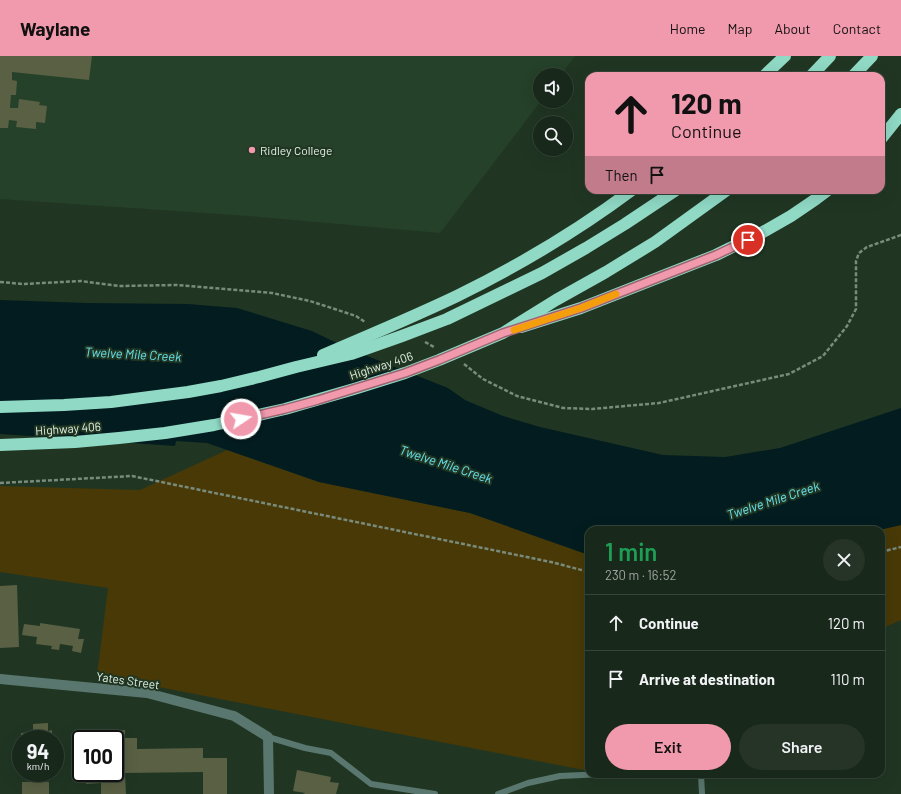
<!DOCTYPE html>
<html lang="en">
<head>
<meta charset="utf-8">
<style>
	:root { --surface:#18281a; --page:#253427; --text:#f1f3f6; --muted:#9fa6a2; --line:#364439; --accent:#f29aad }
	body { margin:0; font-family:Barlow,sans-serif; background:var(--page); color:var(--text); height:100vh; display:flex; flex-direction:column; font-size:15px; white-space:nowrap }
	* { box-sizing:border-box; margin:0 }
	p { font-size:13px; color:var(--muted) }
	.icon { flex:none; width:22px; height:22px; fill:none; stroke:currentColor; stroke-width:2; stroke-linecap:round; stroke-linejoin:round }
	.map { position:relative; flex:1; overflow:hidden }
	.sheet { position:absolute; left:585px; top:470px; width:300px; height:252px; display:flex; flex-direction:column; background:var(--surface); border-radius:12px; box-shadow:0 4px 16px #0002,0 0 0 1px var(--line) }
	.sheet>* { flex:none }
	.top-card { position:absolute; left:585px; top:16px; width:300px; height:122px; border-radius:12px; box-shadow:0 4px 16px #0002,0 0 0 1px var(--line); background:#f29aad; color:#111; overflow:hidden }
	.fabs { position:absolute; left:533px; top:12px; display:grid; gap:8px }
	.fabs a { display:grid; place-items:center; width:40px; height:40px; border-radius:50%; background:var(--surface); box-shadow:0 4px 16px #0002,0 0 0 1px var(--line); font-size:20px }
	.speed { position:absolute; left:12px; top:674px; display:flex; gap:8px; font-size:20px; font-weight:700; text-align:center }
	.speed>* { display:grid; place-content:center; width:52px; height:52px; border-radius:50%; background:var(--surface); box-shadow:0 4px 16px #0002,0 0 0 1px var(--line); line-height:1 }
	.speed small { font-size:10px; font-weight:400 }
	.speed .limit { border:2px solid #111; border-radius:6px; background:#fff; color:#111 }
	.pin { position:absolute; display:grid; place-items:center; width:34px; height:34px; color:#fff; margin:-17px; border:2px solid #fff; border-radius:50%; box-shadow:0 1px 4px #0007 }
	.me { position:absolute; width:44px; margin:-22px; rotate:78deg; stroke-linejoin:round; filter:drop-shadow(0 0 3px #0008) }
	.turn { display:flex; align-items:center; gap:14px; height:84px; padding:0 20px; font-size:18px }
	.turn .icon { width:52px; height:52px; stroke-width:2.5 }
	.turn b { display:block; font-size:28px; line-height:34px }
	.then { display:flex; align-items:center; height:38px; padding:0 20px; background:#0003; gap:8px; font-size:15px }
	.round { display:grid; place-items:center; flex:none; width:42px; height:42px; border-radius:21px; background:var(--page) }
	.summary { display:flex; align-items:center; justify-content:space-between; height:68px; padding:0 20px }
	h1 { font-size:24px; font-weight:600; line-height:30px; color:#1e9e55 }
	.cta { display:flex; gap:8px; margin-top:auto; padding:8px 20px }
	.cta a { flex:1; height:46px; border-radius:24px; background:var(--accent); color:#111; font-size:16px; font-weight:600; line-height:46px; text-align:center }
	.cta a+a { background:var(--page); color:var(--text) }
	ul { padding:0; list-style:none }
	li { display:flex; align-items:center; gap:12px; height:56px; padding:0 20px; border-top:1px solid var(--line) }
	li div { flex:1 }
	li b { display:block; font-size:15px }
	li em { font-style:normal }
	header { display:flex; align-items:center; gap:24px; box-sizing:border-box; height:56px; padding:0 20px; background:var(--accent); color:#111 }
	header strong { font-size:19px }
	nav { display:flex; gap:22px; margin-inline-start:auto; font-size:14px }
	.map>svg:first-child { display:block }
	.built { fill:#254129 }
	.green { fill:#483907 }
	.water { fill:#031c1f }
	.building { fill:#596043 }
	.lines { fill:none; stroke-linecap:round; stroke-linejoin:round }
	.path { stroke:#798b7b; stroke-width:2.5; stroke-dasharray:4 2; stroke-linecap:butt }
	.lane { stroke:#5a776f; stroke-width:6 }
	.street { stroke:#5a776f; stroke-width:10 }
	.highway { stroke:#8fd9c5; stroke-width:12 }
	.route-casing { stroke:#9d6470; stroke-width:10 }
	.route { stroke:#f29aad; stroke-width:7 }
	.slow { stroke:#f59e0b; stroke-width:7 }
	.poi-dot { fill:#f29aad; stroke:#203623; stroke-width:1.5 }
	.labels { text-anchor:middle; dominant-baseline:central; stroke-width:4; stroke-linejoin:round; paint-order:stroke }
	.poi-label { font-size:12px; fill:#e2f0e3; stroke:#203623; text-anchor:start }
	.street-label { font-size:12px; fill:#e2f0e3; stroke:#203623 }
	.water-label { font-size:13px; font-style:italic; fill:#66e0eb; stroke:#203623 }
</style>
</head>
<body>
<header>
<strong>Waylane</strong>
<nav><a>Home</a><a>Map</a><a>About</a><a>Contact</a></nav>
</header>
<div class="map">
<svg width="901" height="738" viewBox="0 0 901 738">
	<rect width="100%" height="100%" fill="#203623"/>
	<!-- built -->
	<polygon class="built" points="0,0 575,0 561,19 540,19 540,45 541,45 440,177 249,160 0,143"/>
	<!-- green -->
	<g class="green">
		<polygon points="227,394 319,426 470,457 589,499 589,715 97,619 108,532 0,516 0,430 140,434"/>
		<polygon points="901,469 901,564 881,573 881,474 879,474"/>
	</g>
	<!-- water -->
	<polygon class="water" points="0,244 88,247 188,248 237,252 312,275 347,292 448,332 465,344 503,360 540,371 663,399 725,401 780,392 901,352 901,469 879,474 589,474 589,499 470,457 319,426 207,387 176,385 175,390 0,378"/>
	<!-- building -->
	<g class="building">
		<polygon points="0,0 92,0 89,24 12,16 12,24 17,25 16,39 11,39 10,52 18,52 19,43 40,46 39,49 47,50 45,67 36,66 36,73 16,71 17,65 9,64 8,72 0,72"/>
		<polygon points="17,529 19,591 0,592 0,530"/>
		<polygon points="40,567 80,573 78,583 84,583 81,597 72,595 73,590 60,588 59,594 51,593 52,590 36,588 37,581 22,579 24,568 40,570"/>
		<polygon points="48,667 48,675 52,674 52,683 21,683 21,677 33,676 33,668"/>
		<polygon points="125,674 125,682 137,682 137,693 203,692 203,702 227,702 227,738 203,738 203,716 125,717 126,738 101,738 101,727 86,728 86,717 115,717 115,683 100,683 100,675"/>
		<polygon points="297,714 331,721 330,726 339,727 336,738 303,738 305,737 293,735"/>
		<rect x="22" y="726" width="27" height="12"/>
	</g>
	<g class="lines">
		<!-- path -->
		<g class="path">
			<polyline points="0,226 23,228 81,225 119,230 177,229 272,237 310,245 356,260 365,266"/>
			<polyline points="425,286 434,291"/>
			<polyline points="464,308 483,323 517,340 563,352 592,353 659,347 789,318 823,300 847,270 856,253 856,205 859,197 867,191 901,179"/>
			<polyline points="0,427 132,420 551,506 589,516"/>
			<polyline points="881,496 901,491"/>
		</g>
		<!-- lane -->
		<g class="lane">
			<polyline points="268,681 305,692 331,697 371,728 435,738"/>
			<polyline points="701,718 702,738"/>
			<polyline points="498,738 528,727 560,720 605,718"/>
		</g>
		<!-- street -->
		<polyline class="street" points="0,623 147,637 234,660 268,681 269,738"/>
		<!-- highway -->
		<g class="highway">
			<polyline points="764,20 785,0"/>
			<polyline points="811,20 830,0"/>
			<polyline points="853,20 872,0"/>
			<polyline points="881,83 901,58"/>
			<polyline points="521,271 581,252 716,199 763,176 791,160 816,143 828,134"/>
			<path d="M323 299C368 280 413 261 457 240 518 210 577 175 632 134"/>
			<polyline points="0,351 64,349 111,346 188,336 221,330 259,321 296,311 351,298 402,280 447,263 542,217 586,192 625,168 676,134"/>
			<polyline points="0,389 75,386 119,382 165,377 214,369 285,353 354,333 405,317 439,304 503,277 556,244 606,216 655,186 727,134"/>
		</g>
	</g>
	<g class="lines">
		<!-- route casing -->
		<g class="route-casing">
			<polyline id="route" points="241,363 285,353 318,344 405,317 439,304 503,277 581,252 716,199 748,184"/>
		</g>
		<!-- route -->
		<use href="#route" class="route"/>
		<!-- slow -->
		<polyline class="slow" points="514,274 581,252 616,238"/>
	</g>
	<!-- markers -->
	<circle class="poi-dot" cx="252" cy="94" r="4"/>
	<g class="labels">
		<!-- poi labels -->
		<g class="poi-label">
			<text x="260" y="94">Ridley College</text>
		</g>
		<!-- street labels -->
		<g class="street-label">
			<text transform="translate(381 309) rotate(-18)">Highway 406</text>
			<text transform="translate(68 372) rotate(-4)">Highway 406</text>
			<text transform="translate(128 624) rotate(8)">Yates Street</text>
		</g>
		<!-- water labels -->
		<g class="water-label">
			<text transform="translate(133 298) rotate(3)">Twelve Mile Creek</text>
			<text transform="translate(446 408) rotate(18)">Twelve Mile Creek</text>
			<text transform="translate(773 444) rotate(-18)">Twelve Mile Creek</text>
		</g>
	</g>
</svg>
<div class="fabs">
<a><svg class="icon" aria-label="sound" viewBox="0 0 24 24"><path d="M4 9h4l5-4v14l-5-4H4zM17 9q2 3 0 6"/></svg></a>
<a><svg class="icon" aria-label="search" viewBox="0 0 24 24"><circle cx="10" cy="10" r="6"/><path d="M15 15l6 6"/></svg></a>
</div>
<div class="speed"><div>94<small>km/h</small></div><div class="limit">100</div></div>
<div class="pin" style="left:748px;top:184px;background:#d93025"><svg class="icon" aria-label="arrive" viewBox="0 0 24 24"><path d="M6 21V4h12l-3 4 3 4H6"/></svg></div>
<svg class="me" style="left:241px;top:363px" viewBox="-20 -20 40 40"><circle r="17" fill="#f29aad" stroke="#fff" stroke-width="3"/><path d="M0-11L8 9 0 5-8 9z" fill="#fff"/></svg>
<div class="top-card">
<div class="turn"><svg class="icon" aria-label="ahead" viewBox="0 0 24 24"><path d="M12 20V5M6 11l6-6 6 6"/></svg><div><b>120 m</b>Continue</div></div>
<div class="then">Then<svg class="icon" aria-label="arrive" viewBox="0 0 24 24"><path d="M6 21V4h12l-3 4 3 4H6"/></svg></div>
</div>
<section class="sheet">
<div class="summary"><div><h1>1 min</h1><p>230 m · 16:52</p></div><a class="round"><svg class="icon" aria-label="close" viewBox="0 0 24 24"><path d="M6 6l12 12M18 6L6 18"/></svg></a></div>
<ul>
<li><svg class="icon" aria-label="ahead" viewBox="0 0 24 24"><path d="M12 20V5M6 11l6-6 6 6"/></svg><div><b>Continue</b></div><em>120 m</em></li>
<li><svg class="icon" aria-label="arrive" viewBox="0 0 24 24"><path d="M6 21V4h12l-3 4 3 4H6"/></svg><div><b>Arrive at destination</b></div><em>110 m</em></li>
</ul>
<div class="cta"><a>Exit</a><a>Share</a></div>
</section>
</div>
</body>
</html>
